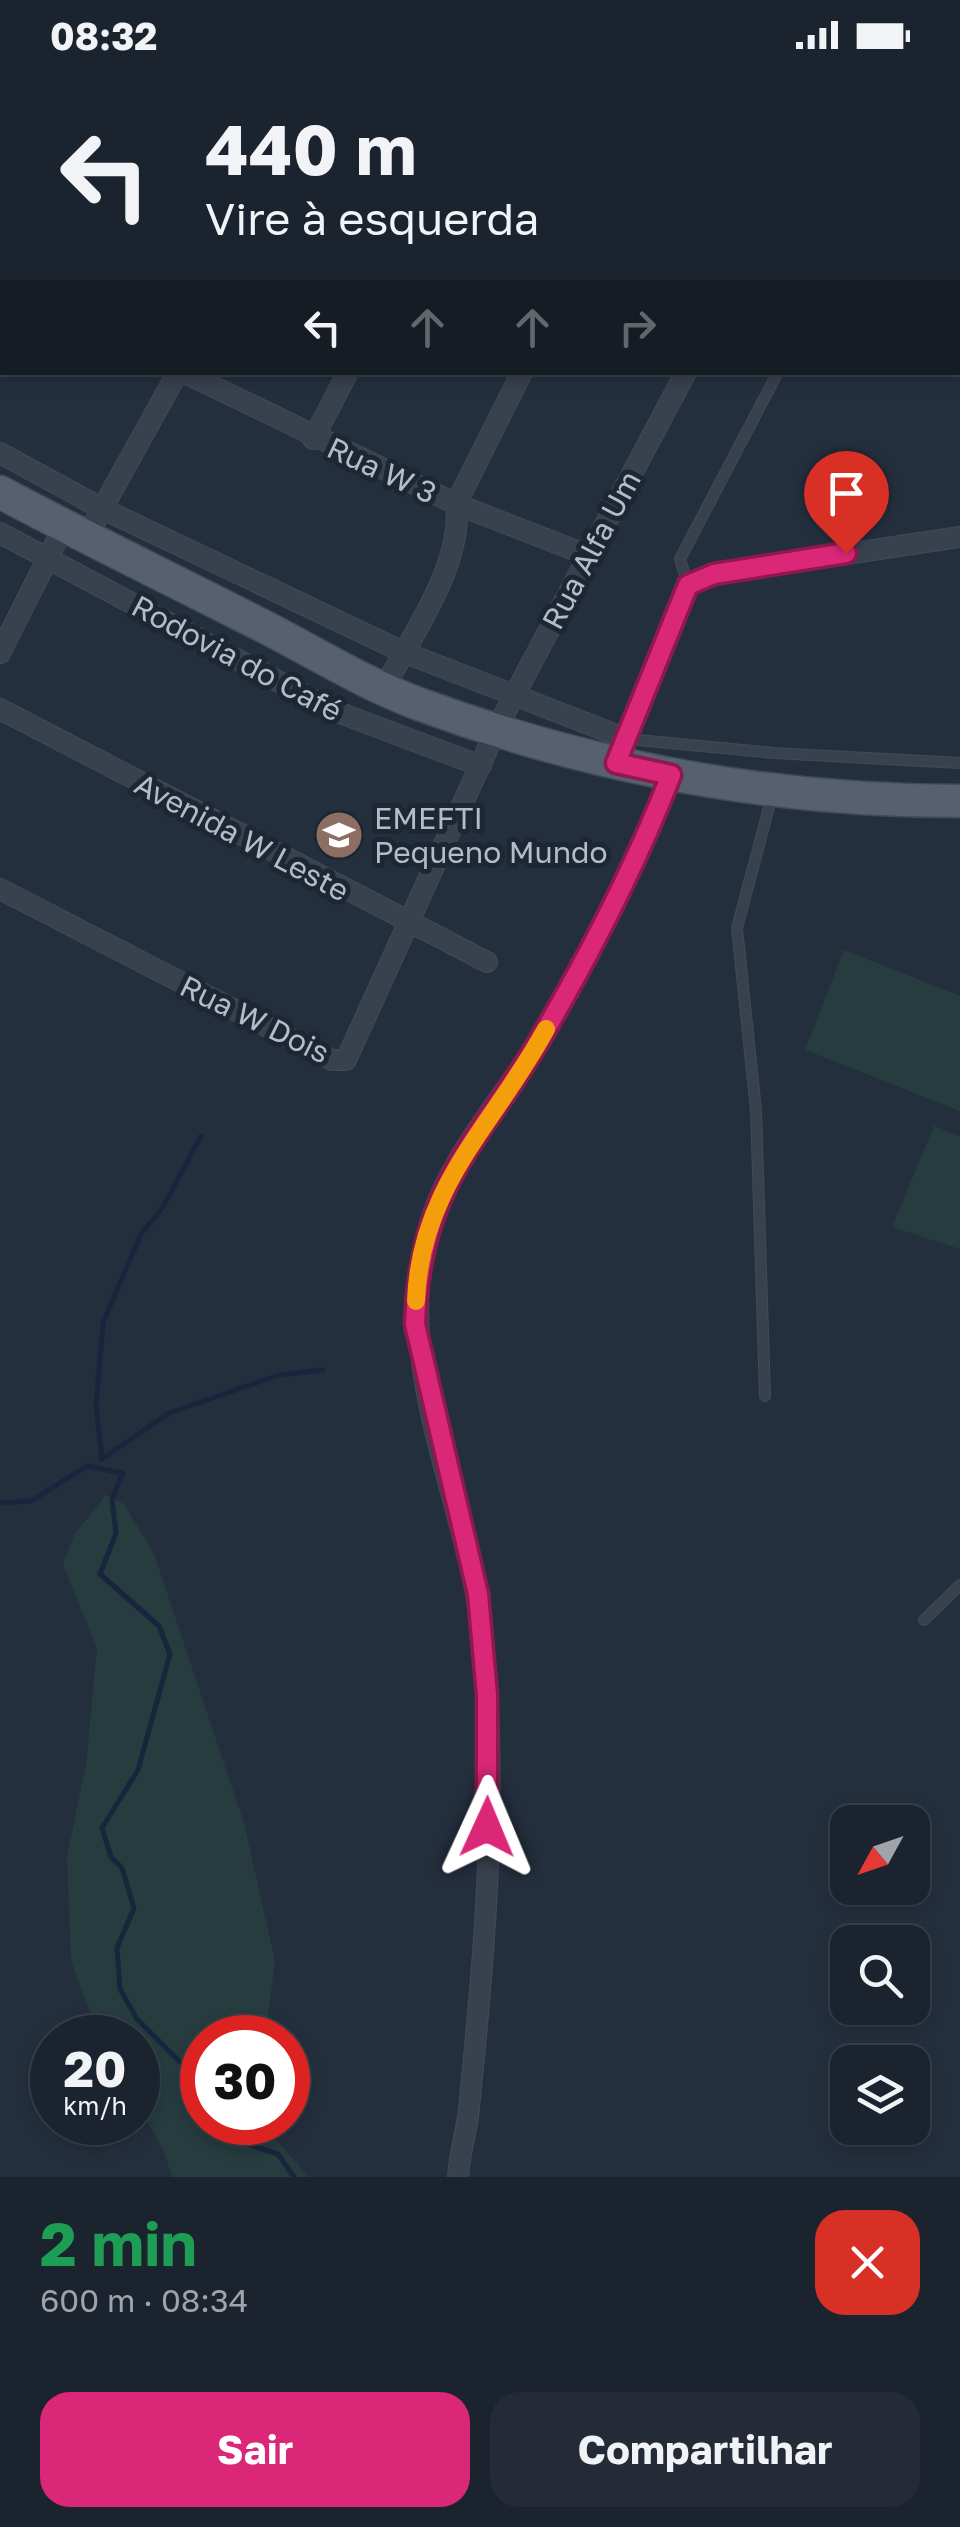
<!DOCTYPE html>
<html lang="pt">
<head>
<meta charset="utf-8">
<style>
	:root { --surface:#1b232e; --page:#242b36; --text:#f1f3f6; --muted:#a0a4aa; --line:#39404a; --accent:#db2777 }
	body { margin:0; font-family:"Golos Text",sans-serif; background:var(--page); color:var(--text); height:100vh; display:flex; flex-direction:column; font-size:38px; white-space:nowrap }
	* { box-sizing:border-box; margin:0 }
	p { font-size:32px; color:var(--muted) }
	.icon { flex:none; width:55px; height:55px; fill:none; stroke:currentColor; stroke-width:2; stroke-linecap:round; stroke-linejoin:round }
	.map { position:relative; height:2107px; overflow:hidden }
	.details { display:flex; flex-direction:column; background:var(--surface); flex:1 }
	.details>* { flex:none }
	.hud { position:absolute; left:0px; top:0px; width:960px; height:305px; box-shadow:0 5px 15px #0003,0 0 0 2px var(--line); background:#1b232e; color:var(--text); overflow:hidden }
	.needle { width:65px; rotate:230deg }
	.tools { position:absolute; left:830px; top:1735px; display:grid; gap:20px }
	.tools a { display:grid; place-items:center; width:100px; height:100px; border-radius:20px; background:var(--surface); box-shadow:0 5px 15px #0003,0 0 0 2px var(--line); font-size:50px }
	.speed { position:absolute; left:30px; top:1945px; display:flex; gap:20px; font-size:50px; font-weight:700; text-align:center }
	.speed>* { display:grid; place-content:center; width:130px; height:130px; border-radius:50%; background:var(--surface); box-shadow:0 5px 15px #0003,0 0 0 2px var(--line); line-height:1 }
	.speed small { font-size:25px; font-weight:400 }
	.speed .limit { border:15px solid #d22; background:#fff; color:#111 }
	.pin { position:absolute; display:grid; place-items:center; width:85px; height:85px; color:#fff; margin:-102px -42px; border-radius:50% 50% 50% 0; rotate:-45deg; box-shadow:0 0 10px #0007 }
	.pin .icon { rotate:45deg }
	.me { position:absolute; width:110px; margin:-55px; rotate:1deg; stroke-linejoin:round; filter:drop-shadow(0 0 8px #0008) }
	.turn { display:flex; align-items:center; gap:35px; height:210px; padding:0 40px; font-size:45px }
	.turn .icon { width:130px; height:130px; stroke-width:2.5 }
	.turn b { display:block; font-size:70px; line-height:85px }
	.lanes { display:flex; align-items:center; height:95px; padding:0 40px; background:#0003; justify-content:center; gap:50px; direction:ltr }
	.lanes .off { opacity:.35 }
	.round { display:grid; place-items:center; flex:none; width:105px; height:105px; border-radius:30px; background:var(--page) }
	.summary { display:flex; align-items:center; justify-content:space-between; height:170px; padding:0 40px }
	h1 { font-size:60px; font-weight:700; line-height:75px; color:#1e9e55 }
	.button { display:flex; gap:20px; margin-top:auto; padding:20px 40px }
	.button a { flex:1; height:115px; border-radius:30px; background:var(--accent); color:#fff; font-size:40px; font-weight:700; line-height:115px; text-align:center }
	.button a+a { background:var(--page); color:var(--text) }
	.status { display:flex; justify-content:space-between; align-items:center; height:70px; padding:0 50px; background:var(--surface); direction:ltr }
	.status svg { height:28px; fill:currentColor }
	.map>svg:first-child { display:block }
	.green { fill:#263c3f }
	.lines { fill:none; stroke-linecap:round; stroke-linejoin:round }
	.stream { stroke:#17263c; stroke-width:5 }
	.service-casing { stroke:#414a57; stroke-width:12 }
	.minor-casing { stroke:#414a57; stroke-width:22 }
	.primary-casing { stroke:#414a57; stroke-width:35 }
	.service { stroke:#38414e; stroke-width:10 }
	.minor { stroke:#38414e; stroke-width:20 }
	.primary { stroke:#56606e; stroke-width:32 }
	.route-casing { stroke:#8e194d; stroke-width:25 }
	.route { stroke:#db2777; stroke-width:18 }
	.slow { stroke:#f59e0b; stroke-width:18 }
	.labels { text-anchor:middle; dominant-baseline:central; stroke-width:10; stroke-linejoin:round; paint-order:stroke }
	.street-label { font-size:30px; fill:#b4bcc9; stroke:#1d2633 }
	.poi-label { font-size:30px; fill:#b4bcc9; stroke:#1d2633; text-anchor:start }
</style>
</head>
<body>
<div class="status"><b>08:32</b><svg viewBox="0 0 49 12"><path d="M0 12V9h3v3zM5 12V6h3v6zM10 12V3h3v9zM15 12V0h3v12zM26 1h20v11H26zM47 4h2v5h-2z"/></svg></div>
<div class="map">
<svg width="960" height="2107" viewBox="0 0 960 2107">
	<rect width="100%" height="100%" fill="#242f3e"/>
	<!-- green -->
	<g class="green">
		<polygon points="755,0 960,0 960,147 958,2"/>
		<polygon points="844,880 960,926 960,1041 805,980"/>
		<polygon points="934,1056 960,1066 960,1179 892,1157"/>
		<polygon points="106,1425 124,1434 154,1484 244,1753 275,1891 268,1945 259,1967 202,1968 202,2052 267,2053 275,2069 309,2107 172,2107 163,2079 138,2035 138,1968 99,1967 71,1891 67,1786 86,1695 97,1578 63,1495 74,1465"/>
	</g>
	<g class="lines">
		<!-- stream -->
		<g class="stream">
			<polyline points="102,1389 96,1335 103,1253 141,1164 163,1137 201,1066"/>
			<polyline points="102,1389 169,1343 279,1305 323,1300"/>
			<polyline points="0,1433 31,1431 87,1396 123,1403 112,1429 116,1463 100,1504 159,1556 170,1584 138,1700 102,1758 111,1787 122,1798 134,1838 117,1878 120,1919 137,1949 202,2014"/>
			<polyline points="237,2052 237,2063 247,2074 278,2084 294,2107"/>
		</g>
		<!-- service casing -->
		<g class="service-casing">
			<g id="service">
				<polyline points="796,0 796,2"/>
				<polyline points="688,515 680,489 778,302"/>
				<polyline points="627,669 774,683 960,693"/>
				<polyline points="765,1326 756,1040 737,858 772,726"/>
				<polyline points="924,1550 960,1515"/>
			</g>
		</g>
		<!-- minor casing -->
		<g class="minor-casing">
			<g id="minor">
				<polyline points="385,0 390,2"/>
				<polyline points="623,0 626,2"/>
				<polyline points="161,2 162,0"/>
				<polyline points="336,2 338,0"/>
				<polyline points="0,206 2,207"/>
				<polyline points="958,272 960,274"/>
				<polyline points="183,302 456,434 587,485"/>
				<polyline points="313,369 348,302"/>
				<polyline points="0,383 101,438 403,582 627,669"/>
				<polyline points="0,463 332,640 481,696"/>
				<polyline points="87,466 178,302"/>
				<polyline points="0,583 64,456"/>
				<path d="M384 618C411 567 464 493 456 434L522 302"/>
				<polyline points="0,639 487,892"/>
				<polyline points="623,678 688,515 714,504 960,467"/>
				<polyline points="0,819 332,990 346,990 497,658 686,302"/>
				<path d="M458 2107C459 2087 465 2067 468 2047 484 1894 498 1733 484 1579 472 1443 395 1309 425 1172 441 1095 499 1035 540 969 591 887 636 796 671 705"/>
			</g>
		</g>
		<!-- primary casing -->
		<g class="primary-casing">
			<path id="primary" d="M0 422C86 468 175 511 263 556 314 582 365 614 419 634 592 698 775 731 960 731"/>
		</g>
		<!-- service -->
		<use href="#service" class="service"/>
		<!-- minor -->
		<use href="#minor" class="minor"/>
		<!-- primary -->
		<use href="#primary" class="primary"/>
	</g>
	<g class="lines">
		<!-- route casing -->
		<g class="route-casing">
			<path id="route" d="M487 1757V1625L478 1524 415 1254C420 1113 477 1077 542 966 591 882 636 795 671 705L616 693 688 515 714 504 846 483"/>
		</g>
		<!-- route -->
		<use href="#route" class="route"/>
		<!-- slow -->
		<path class="slow" d="M416 1231C420 1115 495 1054 546 959"/>
	</g>
	<!-- icons -->
	<defs>
		<g id="school-disc" transform="scale(2.5)"><circle r="9.5" fill="#8d6e63" stroke="#1d2633"/><path d="M0-5L7-2L0 1L-7-2ZM-4 1L0 2.5L4 1V4Q0 6-4 4Z" fill="#fff"/></g>
	</defs>
	<g fill-rule="evenodd">
		<use href="#school-disc" x="339" y="765"/>
	</g>
	<g class="labels">
		<!-- street labels -->
		<g class="street-label">
			<text transform="translate(382 400) rotate(25)">Rua W 3</text>
			<text transform="translate(591 480) rotate(-62)">Rua Alfa Um</text>
			<text transform="translate(237 588) rotate(28)">Rodovia do Café</text>
			<text transform="translate(242 767) rotate(28)">Avenida W Leste</text>
			<text transform="translate(255 949) rotate(26)">Rua W Dois</text>
		</g>
		<!-- poi labels -->
		<g class="poi-label">
			<text x="374" y="748">EMEFTI<tspan x="374" dy="34">Pequeno Mundo</tspan></text>
		</g>
	</g>
</svg>
<div class="tools">
<a><svg class="needle" viewBox="-14 -14 28 28"><path d="M0-13l5 13h-10z" fill="#e53935"/><path d="M0 13l5-13h-10z" fill="#a0a4aa"/></svg></a>
<a><svg class="icon" aria-label="search" viewBox="0 0 24 24"><circle cx="10" cy="10" r="6"/><path d="M15 15l6 6"/></svg></a>
<a><svg class="icon" aria-label="layers" viewBox="0 0 24 24"><path d="M12 4l9 5-9 5-9-5zM3 14l9 5 9-5"/></svg></a>
</div>
<div class="speed"><div>20<small>km/h</small></div><div class="limit">30</div></div>
<div class="pin" style="left:846px;top:483px;background:#d93025"><svg class="icon" aria-label="arrive" viewBox="0 0 24 24"><path d="M6 21V4h12l-3 4 3 4H6"/></svg></div>
<svg class="me" style="left:487px;top:1757px" viewBox="-20 -20 40 40"><path d="M0-17L14 15 0 8-14 15z" fill="#db2777" stroke="#fff" stroke-width="4"/></svg>
<div class="hud">
<div class="turn"><svg class="icon" aria-label="left" viewBox="0 0 24 24"><path d="M17 20v-9H6M10 6l-5 5 5 5"/></svg><div><b>440 m</b>Vire à esquerda</div></div>
<div class="lanes"><svg class="icon" aria-label="left" viewBox="0 0 24 24"><path d="M17 20v-9H6M10 6l-5 5 5 5"/></svg><svg class="icon off" aria-label="ahead" viewBox="0 0 24 24"><path d="M12 20V5M6 11l6-6 6 6"/></svg><svg class="icon off" aria-label="ahead" viewBox="0 0 24 24"><path d="M12 20V5M6 11l6-6 6 6"/></svg><svg class="icon off" aria-label="right" viewBox="0 0 24 24"><path d="M7 20v-9h11M14 6l5 5-5 5"/></svg></div>
</div>
</div>
<section class="details">
<div class="summary"><div><h1>2 min</h1><p>600 m · 08:34</p></div><a class="round" style="background:#d93025;color:#fff"><svg class="icon" aria-label="close" viewBox="0 0 24 24"><path d="M6 6l12 12M18 6L6 18"/></svg></a></div>
<div class="button"><a>Sair</a><a>Compartilhar</a></div>
</section>
</body>
</html>
